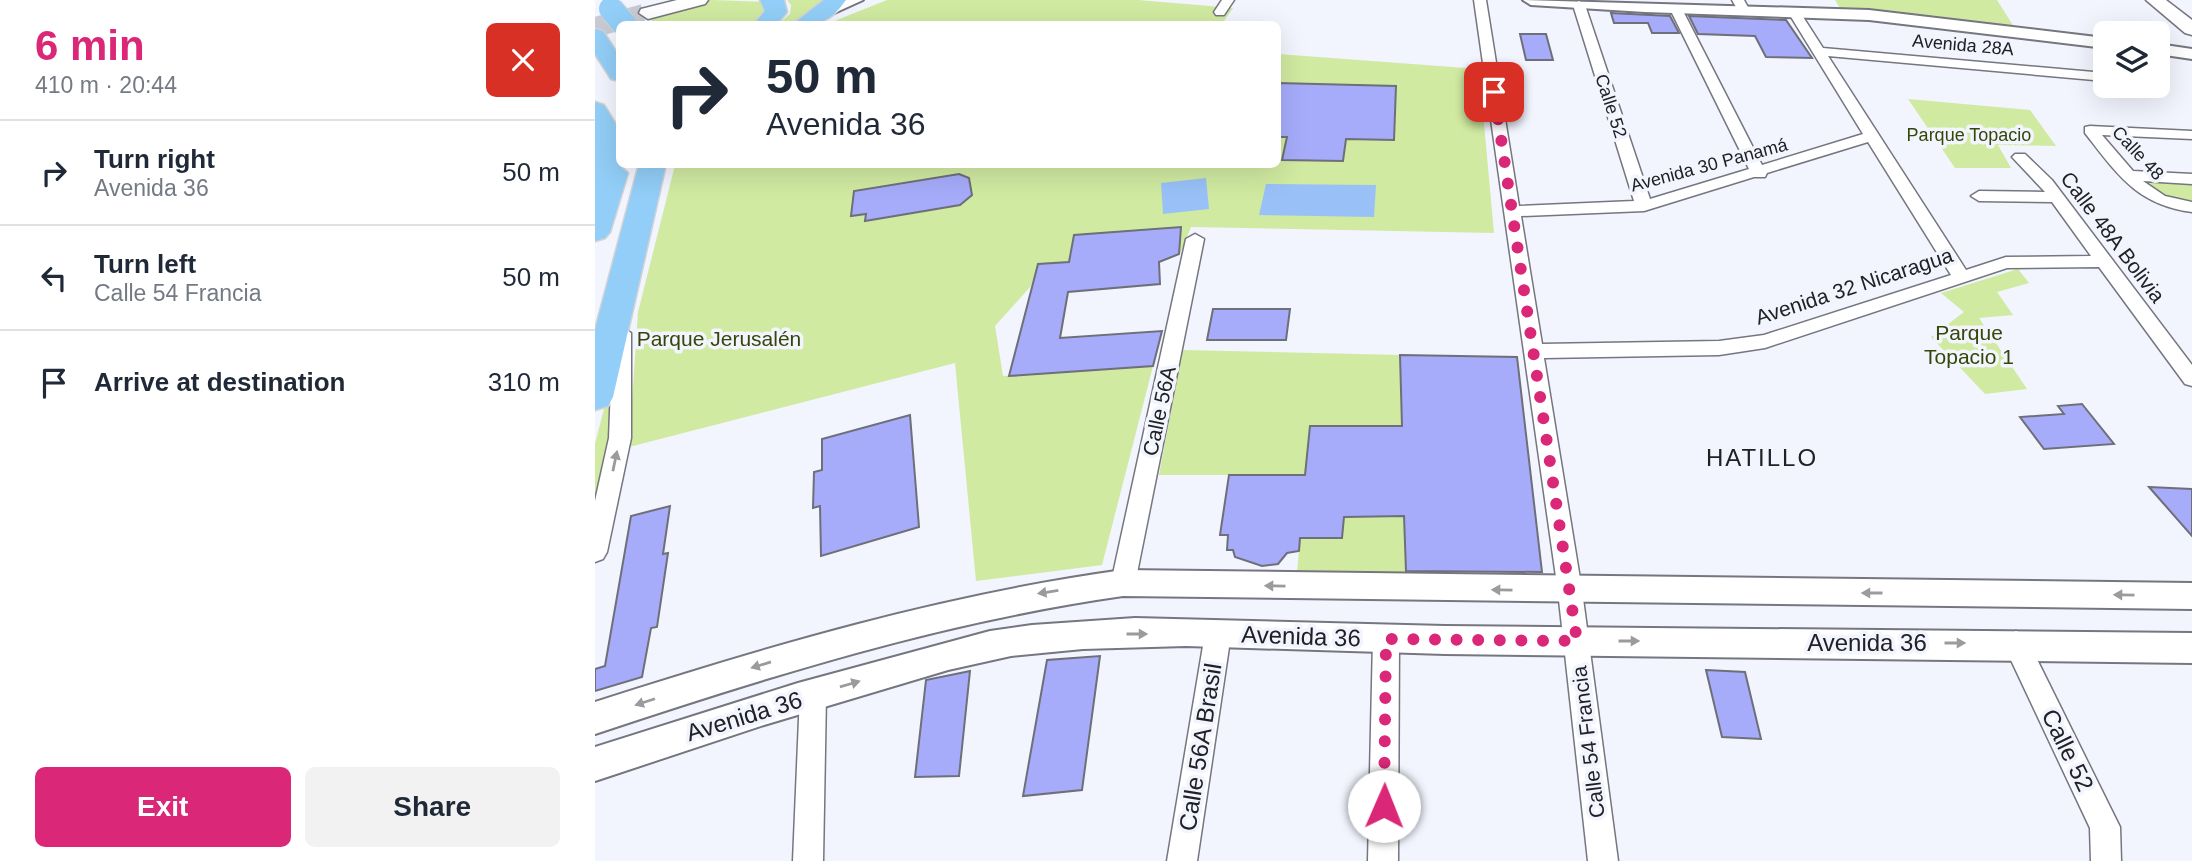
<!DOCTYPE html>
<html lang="en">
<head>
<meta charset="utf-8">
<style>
	:root { --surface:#fff; --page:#f2f2f3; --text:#1f2937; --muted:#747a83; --line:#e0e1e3; --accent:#db2777 }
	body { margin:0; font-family:Arial,sans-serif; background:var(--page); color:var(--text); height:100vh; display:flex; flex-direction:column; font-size:26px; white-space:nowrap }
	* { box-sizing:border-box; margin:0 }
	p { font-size:23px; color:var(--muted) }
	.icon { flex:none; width:38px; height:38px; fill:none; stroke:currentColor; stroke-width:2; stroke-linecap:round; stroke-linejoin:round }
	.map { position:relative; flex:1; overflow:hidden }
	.sheet { display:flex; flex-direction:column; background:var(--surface); width:595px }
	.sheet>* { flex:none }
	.hud { position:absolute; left:21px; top:21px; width:665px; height:147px; border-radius:10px; box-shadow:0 7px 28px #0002; background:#fff; color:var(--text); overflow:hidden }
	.fabs { position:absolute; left:1498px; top:21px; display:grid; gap:14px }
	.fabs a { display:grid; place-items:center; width:77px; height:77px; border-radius:10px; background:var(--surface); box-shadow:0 7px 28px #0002; font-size:35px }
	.pin { position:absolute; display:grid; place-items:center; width:60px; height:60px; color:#fff; margin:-30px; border-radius:14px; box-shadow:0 4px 10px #0006 }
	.me { position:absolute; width:77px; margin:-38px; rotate:1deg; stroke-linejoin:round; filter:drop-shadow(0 0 5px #0008) }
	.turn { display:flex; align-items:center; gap:24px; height:147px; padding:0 35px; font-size:32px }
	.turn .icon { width:91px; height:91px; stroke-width:2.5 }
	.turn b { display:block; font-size:49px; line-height:60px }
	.round { display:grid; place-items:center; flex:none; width:74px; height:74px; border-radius:10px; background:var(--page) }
	.summary { display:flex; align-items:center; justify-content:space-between; height:119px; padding:0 35px }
	h1 { font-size:42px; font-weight:800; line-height:52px; color:var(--accent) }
	.primary-button { display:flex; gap:14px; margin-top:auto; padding:14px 35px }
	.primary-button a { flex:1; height:80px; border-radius:10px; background:var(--accent); color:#fff; font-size:28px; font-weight:800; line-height:80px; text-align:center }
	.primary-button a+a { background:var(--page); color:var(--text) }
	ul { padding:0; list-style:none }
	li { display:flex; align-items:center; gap:21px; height:105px; padding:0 35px; border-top:2px solid var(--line) }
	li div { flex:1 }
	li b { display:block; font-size:26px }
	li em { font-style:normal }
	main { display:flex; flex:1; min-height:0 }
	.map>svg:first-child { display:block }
	.green { fill:#d0eaa1; fill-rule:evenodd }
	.water { fill:#99c1f8 }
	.building { fill:#a6acfa; stroke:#6e6f78; stroke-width:2 }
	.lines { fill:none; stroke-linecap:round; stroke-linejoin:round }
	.secondary-tunnel { stroke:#c8cad3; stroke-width:20; stroke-dasharray:20 10; stroke-linecap:butt }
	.minor-casing { stroke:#75767f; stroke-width:3 }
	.tertiary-casing { stroke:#75767f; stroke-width:4 }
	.secondary-casing { stroke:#75767f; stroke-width:3 }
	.trunk-casing { stroke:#d3d3d3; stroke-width:3 }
	.minor { fill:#fff; fill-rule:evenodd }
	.tertiary { fill:#fff; fill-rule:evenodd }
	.secondary { fill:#fff; fill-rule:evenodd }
	.trunk { fill:#92cef7; fill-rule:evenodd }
	.trunk-bridge-casing { stroke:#d3d3d3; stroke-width:26; stroke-linecap:butt }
	.trunk-bridge { stroke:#92cef7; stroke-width:24 }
	.oneway { fill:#9b9b9d }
	.route { stroke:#db2777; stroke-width:12; stroke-dasharray:0 21.6 }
	.labels { text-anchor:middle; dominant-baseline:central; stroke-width:7; stroke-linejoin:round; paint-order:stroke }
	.far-street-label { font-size:18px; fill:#212125; stroke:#f2f4fe }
	.far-park-label { font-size:18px; fill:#364608; stroke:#f2f4fe }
	.street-label { font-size:21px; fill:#212125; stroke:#f2f4fe }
	.park-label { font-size:21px; fill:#364608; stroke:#f2f4fe }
	.quarter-label { font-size:24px; letter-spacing:2px; fill:#212125; stroke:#f2f4fe }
	.near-street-label { font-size:24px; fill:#212125; stroke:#f2f4fe }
</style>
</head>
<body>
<main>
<section class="sheet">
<div class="summary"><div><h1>6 min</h1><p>410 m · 20:44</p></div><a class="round" style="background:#d93025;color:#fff"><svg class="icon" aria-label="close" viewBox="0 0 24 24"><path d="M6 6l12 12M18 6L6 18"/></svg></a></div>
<ul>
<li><svg class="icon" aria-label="right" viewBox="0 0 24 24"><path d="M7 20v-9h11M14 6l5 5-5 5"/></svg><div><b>Turn right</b><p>Avenida 36</p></div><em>50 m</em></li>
<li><svg class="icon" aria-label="left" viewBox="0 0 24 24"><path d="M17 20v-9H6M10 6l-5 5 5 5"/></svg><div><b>Turn left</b><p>Calle 54 Francia</p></div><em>50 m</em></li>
<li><svg class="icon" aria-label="arrive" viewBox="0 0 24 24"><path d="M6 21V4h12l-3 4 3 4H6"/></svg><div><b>Arrive at destination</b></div><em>310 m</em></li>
</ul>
<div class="primary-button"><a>Exit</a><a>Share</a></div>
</section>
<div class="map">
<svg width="1597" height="861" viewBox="0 0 1597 861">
	<rect width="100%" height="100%" fill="#f2f4fe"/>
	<!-- green -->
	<g class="green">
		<polygon points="115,0 173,2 177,12 162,24 59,24 54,16"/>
		<polygon points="192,0 234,0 202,24 183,24 195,14 196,5"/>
		<polygon points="292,0 543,0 638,8 627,24 232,24"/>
		<polygon points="1240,0 1402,0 1419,27 1333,16 1246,10"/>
		<path d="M683 54 884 69 899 233 596 227 585 254 443 264 436 286 400 326 408 376 558 366 507 565 381 581 360 363 34 447 43 312 80 165 682 164ZM364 174 374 178 377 195 365 205 271 221V214L256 216 274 196 275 188Z"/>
		<polygon points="1313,99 1435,110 1461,146 1403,145 1416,168 1360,168"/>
		<polygon points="1541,178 1597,181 1597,204 1574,202"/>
		<polygon points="1423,269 1434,283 1402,292 1418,315 1384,318 1432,389 1390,394 1336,337 1369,312 1346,293"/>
		<polygon points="587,350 805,355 811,573 702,573 705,538 747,538 749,517 799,516 800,426 715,426 710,475 564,475"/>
		<polygon points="22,358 15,438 0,504 0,444"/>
	</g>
	<!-- water -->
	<g class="water">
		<polygon points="611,178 614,209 568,214 566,183"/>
		<polygon points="671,184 781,185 779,217 664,215"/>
	</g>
	<!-- building -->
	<g class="building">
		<polygon points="1016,13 1075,16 1084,33 1057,33 1053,23 1019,23"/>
		<polygon points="1094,16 1191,20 1217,58 1171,57 1160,36 1103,34"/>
		<polygon points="925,34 951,34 958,60 931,60"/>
		<polygon points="682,83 801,86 799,140 751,139 748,161 687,160 692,137 682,137"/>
		<polygon points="364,174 374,178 377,195 365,205 270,221 271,214 256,216 259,191"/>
		<polygon points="586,227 584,254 564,262 565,284 473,292 465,338 567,331 558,366 414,376 443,264 474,262 479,235"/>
		<polygon points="618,309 695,309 691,340 612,340"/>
		<polygon points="805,355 922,357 947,572 811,571 809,516 749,517 747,538 705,538 704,551 692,553 683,564 667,566 640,557 638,550 632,550 633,535 625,535 634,475 710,475 715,426 807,426"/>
		<polygon points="1487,404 1519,444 1449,449 1425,417 1469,414 1463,406"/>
		<polygon points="315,415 324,527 226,556 225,506 218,508 219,472 227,470 227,439"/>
		<polygon points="1554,487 1597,489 1597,536"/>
		<polygon points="75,506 68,554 73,553 62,627 56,628 47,677 0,691 0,669 10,666 36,516"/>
		<polygon points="505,656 487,790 428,796 452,660"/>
		<polygon points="1111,670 1150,672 1166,739 1127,737"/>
		<polygon points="375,671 364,776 320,777 331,680"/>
	</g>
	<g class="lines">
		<!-- secondary-tunnel -->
		<polyline class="secondary-tunnel" points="0,27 53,13"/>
		<!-- minor casing -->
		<g class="minor-casing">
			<g id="minor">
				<polygon points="627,0 639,0 629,15 621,15 619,12"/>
				<path d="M879 0H891L924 206 1039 201 978 5 984 1 990 5 1055 199 1154 169 1075 9 1077 6 1087 9 1167 165 1268 134 1193 12 1195 9H1203L1228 48 1510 73V81L1233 56 1371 270 1411 257 1496 256 1457 202 1384 201 1376 196 1384 191 1450 192 1417 157 1420 154H1430L1457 180 1597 365V386L1590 384 1504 267 1412 268 1170 348 1124 355 949 358 987 591 1023 861H993L963 591ZM1273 142 1356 275 1169 335 1124 341 947 344 926 216 1049 211 1159 177H1170L1172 173Z"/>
				<polygon points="1137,0 1149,0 1155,11 1153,14 1145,14"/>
				<path d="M1495 126 1597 131V139L1507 135 1538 171 1597 174V184L1548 181 1570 196 1597 202V212C1542 205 1522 174 1490 133V127Z"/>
				<polygon points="600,234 609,239 540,583 537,590 528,593 519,590 516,583 591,239"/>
				<polygon points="27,327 36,333 36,438 12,552 8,559 0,562 0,501 14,438 18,333"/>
				<polygon points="623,623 632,626 636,634 602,861 572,861 610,634 614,626"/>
				<polygon points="791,627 800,631 804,639 803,861 773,861 778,639 782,631"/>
				<polygon points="1421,631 1430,635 1520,817 1525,827 1526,861 1496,861 1495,828 1408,643 1412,635"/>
				<polygon points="218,682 227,686 231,695 228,861 198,861 205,695 209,686"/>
			</g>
		</g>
		<!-- tertiary casing -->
		<g class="tertiary-casing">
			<g id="tertiary">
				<polygon points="247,0 268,0 235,15 230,17 222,12"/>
				<polygon points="928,0 1274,10 1510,38 1510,48 1274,20 1050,12 936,5"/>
				<polygon points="1563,44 1597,49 1597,59 1563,54"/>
				<path d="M528 570 1597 583V609L528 596C346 622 174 676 0 734V702C174 646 347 595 528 570Z"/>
				<polygon points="540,618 850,626 1597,633 1597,663 850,654 591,646 488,649 416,656 353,670 169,725 0,781 0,747 203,683 395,631 437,625"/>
			</g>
		</g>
		<!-- secondary casing -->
		<g class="secondary-casing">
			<g id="secondary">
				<polygon points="82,0 113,0 110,4 53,19 44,13 46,9"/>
				<polygon points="1551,0 1571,0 1597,20 1597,35 1590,33"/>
			</g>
		</g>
		<!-- trunk casing -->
		<g class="trunk-casing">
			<g id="trunk">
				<polygon points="165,0 189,0 192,12 182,24 159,24 170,11"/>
				<path d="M229 0H251C234 23 226 24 198 24Z"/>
				<polygon points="0,29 8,31 24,56 24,81 16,79 0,54"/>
				<polygon points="0,102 9,105 24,129 25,166 33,173 15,232 10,238 0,241"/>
				<polygon points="44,164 71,164 18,397 13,406 0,410 0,330"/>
			</g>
		</g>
		<!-- minor -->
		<use href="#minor" class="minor"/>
		<!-- tertiary -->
		<use href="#tertiary" class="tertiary"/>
		<!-- secondary -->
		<use href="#secondary" class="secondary"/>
		<!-- trunk -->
		<use href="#trunk" class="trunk"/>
		<!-- trunk-bridge casing -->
		<g class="trunk-bridge-casing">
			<polyline id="trunk-bridge" points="16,9 29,24"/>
		</g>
		<!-- trunk-bridge -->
		<use href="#trunk-bridge" class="trunk-bridge"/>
	</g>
	<!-- one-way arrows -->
	<defs><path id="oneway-solid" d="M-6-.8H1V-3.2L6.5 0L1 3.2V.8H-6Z" transform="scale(1.75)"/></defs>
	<g class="oneway">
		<use href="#oneway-solid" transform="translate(20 461) rotate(-78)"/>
		<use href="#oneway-solid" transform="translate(680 586) rotate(-179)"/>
		<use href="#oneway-solid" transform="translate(907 590) rotate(-179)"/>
		<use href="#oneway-solid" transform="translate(453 592) rotate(171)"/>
		<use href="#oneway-solid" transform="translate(1277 593) rotate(-180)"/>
		<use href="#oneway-solid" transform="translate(1529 595) rotate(-179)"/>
		<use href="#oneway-solid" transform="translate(542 634)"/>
		<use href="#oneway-solid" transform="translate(1034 641)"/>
		<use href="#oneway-solid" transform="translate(1360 643)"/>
		<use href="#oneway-solid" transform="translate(166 665) rotate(163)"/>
		<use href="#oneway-solid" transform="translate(255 684) rotate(-16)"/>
		<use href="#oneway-solid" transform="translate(50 702) rotate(162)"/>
	</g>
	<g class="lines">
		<!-- route -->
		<polyline class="route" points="789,806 791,639 982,641 899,92"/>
	</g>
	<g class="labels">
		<!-- far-street labels -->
		<g class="far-street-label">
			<text transform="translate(1368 45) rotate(5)">Avenida 28A</text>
			<text transform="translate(1016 106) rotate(72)">Calle 52</text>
			<text transform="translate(1543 153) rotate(47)">Calle 48</text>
			<text transform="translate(1114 165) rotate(-15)">Avenida 30 Panamá</text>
		</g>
		<!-- far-park labels -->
		<g class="far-park-label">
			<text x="1374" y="135">Parque Topacio</text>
		</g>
		<!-- street labels -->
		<g class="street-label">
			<text transform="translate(1518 237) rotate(53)">Calle 48A Bolivia</text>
			<text transform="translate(1259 286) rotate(-18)">Avenida 32 Nicaragua</text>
			<text transform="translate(564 411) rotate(-78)">Calle 56A</text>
			<text transform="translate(993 742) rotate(-97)">Calle 54 Francia</text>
		</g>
		<!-- park labels -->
		<g class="park-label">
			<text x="1374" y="332">Parque<tspan x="1374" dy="24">Topacio 1</tspan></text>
			<text x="124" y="338">Parque Jerusalén</text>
		</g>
		<!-- quarter labels -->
		<g class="quarter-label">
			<text x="1167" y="457">HATILLO</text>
		</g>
		<!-- near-street labels -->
		<g class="near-street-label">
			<text transform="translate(706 636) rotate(2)">Avenida 36</text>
			<text x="1272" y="642">Avenida 36</text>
			<text transform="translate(149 716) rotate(-17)">Avenida 36</text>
			<text transform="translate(605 747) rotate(-81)">Calle 56A Brasil</text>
			<text transform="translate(1473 750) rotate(64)">Calle 52</text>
		</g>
	</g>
</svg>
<div class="fabs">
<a><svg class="icon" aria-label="layers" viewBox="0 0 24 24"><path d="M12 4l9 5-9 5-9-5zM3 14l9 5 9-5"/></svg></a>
</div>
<div class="pin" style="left:899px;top:92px;background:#d93025"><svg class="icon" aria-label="arrive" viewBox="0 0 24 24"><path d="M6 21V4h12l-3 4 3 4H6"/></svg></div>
<svg class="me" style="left:789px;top:806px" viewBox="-20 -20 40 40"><circle r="19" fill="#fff"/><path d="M0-13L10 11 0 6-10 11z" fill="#db2777"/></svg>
<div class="hud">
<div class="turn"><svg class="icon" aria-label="right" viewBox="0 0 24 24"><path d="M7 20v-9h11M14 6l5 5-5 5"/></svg><div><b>50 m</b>Avenida 36</div></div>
</div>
</div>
</main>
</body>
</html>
